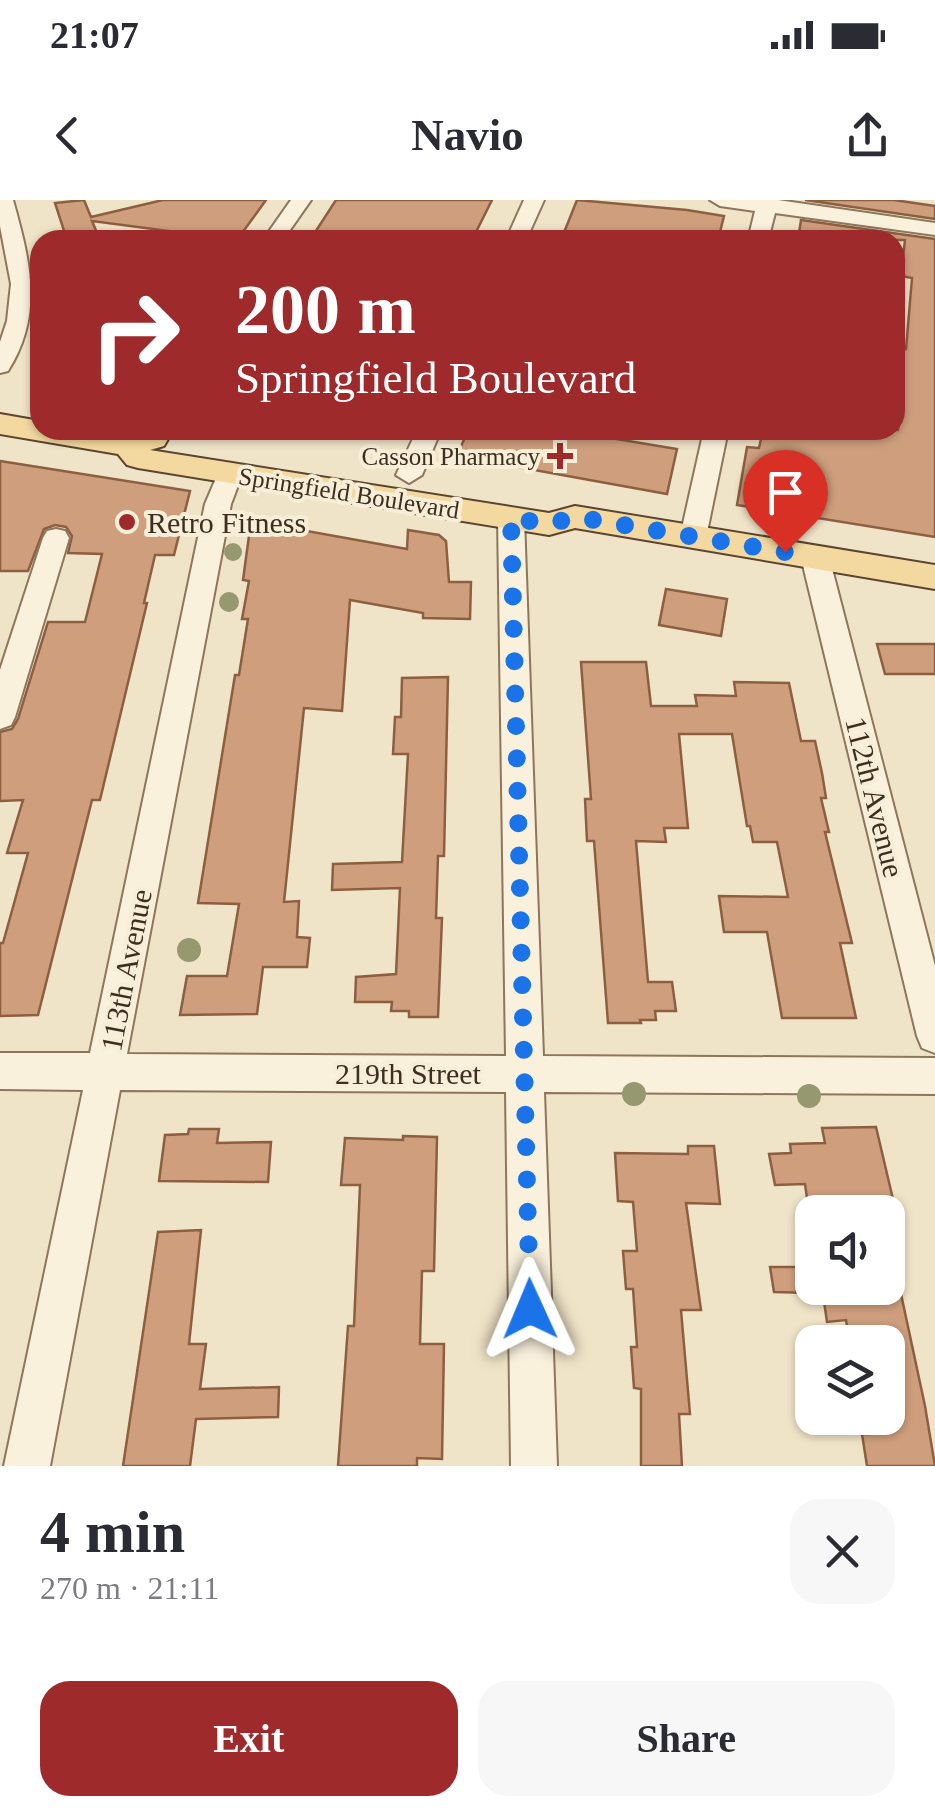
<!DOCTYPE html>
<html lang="en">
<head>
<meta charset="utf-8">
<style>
	:root { --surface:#fff; --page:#f7f7f7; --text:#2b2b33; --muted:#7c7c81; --accent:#9e2a2b }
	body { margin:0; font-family:Georgia,serif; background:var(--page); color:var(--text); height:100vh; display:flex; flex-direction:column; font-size:38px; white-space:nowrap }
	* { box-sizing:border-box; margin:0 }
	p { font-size:32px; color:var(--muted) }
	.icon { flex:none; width:55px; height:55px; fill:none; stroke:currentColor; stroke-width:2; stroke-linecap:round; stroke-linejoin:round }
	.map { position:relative; height:1266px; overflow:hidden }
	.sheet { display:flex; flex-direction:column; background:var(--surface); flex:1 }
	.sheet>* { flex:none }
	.guide { position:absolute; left:30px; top:30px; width:875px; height:210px; border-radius:30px; box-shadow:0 2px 8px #0004; background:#9e2a2b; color:#fff; overflow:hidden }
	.tools { position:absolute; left:795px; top:995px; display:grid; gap:20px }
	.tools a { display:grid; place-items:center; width:110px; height:110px; border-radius:20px; background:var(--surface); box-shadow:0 2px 8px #0004; font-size:50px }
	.pin { position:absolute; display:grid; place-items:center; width:85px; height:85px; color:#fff; margin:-102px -42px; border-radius:50% 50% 50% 0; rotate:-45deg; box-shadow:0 0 10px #0007 }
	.pin .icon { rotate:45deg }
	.me { position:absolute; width:110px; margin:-55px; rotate:359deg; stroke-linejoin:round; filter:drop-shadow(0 0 8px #0008) }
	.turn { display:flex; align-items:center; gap:35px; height:210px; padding:0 40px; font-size:45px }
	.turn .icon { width:130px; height:130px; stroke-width:2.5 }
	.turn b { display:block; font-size:70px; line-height:85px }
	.round { display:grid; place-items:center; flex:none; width:105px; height:105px; border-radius:30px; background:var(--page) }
	.headline { display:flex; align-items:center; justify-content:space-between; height:170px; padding:0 40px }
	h1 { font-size:60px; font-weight:700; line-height:75px }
	.action { display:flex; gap:20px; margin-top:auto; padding:20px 40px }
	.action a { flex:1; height:115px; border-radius:30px; background:var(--accent); color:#fff; font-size:40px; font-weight:700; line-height:115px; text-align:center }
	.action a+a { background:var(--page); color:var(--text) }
	.status { display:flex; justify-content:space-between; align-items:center; height:70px; padding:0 50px; background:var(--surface); direction:ltr }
	.status svg { height:28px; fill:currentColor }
	header { display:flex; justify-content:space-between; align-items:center; height:130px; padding:0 40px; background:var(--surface); font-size:45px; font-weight:700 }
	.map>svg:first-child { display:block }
	.building { fill:#cf9f7d; stroke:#8d5f41; stroke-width:2.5 }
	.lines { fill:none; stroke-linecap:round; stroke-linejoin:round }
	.minor-casing { stroke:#8d765c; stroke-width:4 }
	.major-casing { stroke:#5b4430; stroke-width:4 }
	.minor { fill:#faf1dc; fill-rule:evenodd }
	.major { fill:#f3d9a0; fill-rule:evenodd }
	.tree { fill:#96986f }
	.route { stroke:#1a73e8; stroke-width:18; stroke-dasharray:0 32.4 }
	.poi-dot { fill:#9e2a2b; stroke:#f7eed8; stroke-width:4 }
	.labels { text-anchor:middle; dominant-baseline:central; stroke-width:8; stroke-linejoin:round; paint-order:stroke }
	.far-poi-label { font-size:25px; fill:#3d2e20; stroke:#f7eed8; text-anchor:end }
	.far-street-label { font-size:25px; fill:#3d2e20; stroke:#f7eed8 }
	.poi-label { font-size:30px; fill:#3d2e20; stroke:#f7eed8; text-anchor:start }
	.street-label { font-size:30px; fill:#3d2e20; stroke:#f7eed8 }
</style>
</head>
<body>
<div class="status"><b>21:07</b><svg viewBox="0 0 49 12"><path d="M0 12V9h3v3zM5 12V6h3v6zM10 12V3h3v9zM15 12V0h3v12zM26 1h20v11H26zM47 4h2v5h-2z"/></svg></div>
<header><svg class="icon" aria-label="back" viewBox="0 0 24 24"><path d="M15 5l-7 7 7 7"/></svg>Navio<svg class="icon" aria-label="share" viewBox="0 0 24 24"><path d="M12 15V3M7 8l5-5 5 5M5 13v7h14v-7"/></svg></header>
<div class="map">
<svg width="935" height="1266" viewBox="0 0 935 1266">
	<rect width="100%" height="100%" fill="#f0e4c8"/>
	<!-- building -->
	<g class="building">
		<polygon points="84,0 91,17 163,0 266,0 237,40 92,21 100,40 67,40 55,3"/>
		<polygon points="336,0 492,0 472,40 348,36 346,40 310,40"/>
		<polygon points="577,0 687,10 724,16 718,40 561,40"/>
		<polygon points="805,0 894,0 935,6 935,19"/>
		<polygon points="801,20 935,39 935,337 737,305 747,247 759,248 763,230 898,230 903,174 898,174 898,148 906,149 912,78 901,76 905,40 798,40"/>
		<polygon points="468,230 562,230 677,249 667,294 457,256"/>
		<polygon points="0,261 190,291 174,355 155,355 144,403 147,403 100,600 92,600 38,815 0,816 0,743 3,743 28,653 7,653 23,600 0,601 0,532 12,529 18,519 48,422 85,422 102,354 68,353 72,336 66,327 55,325 44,329 28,371 0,371"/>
		<polygon points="251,321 407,349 408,330 439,335 446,341 449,382 471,382 470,419 423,418 423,413 350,400 342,511 304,508 284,702 299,701 297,737 310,738 307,767 263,767 257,814 180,815 187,776 227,776 239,704 198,703 235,475 239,475 248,419 242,419 249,381 243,380"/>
		<polygon points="666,389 727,399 721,436 659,425"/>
		<polygon points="877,444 935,444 935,474 885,474"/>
		<polygon points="581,462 646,462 651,506 697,506 695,495 736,496 734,482 789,483 801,541 815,541 822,573 826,598 821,598 829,632 825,632 852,743 840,743 856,818 782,818 767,732 724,732 719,696 788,697 777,642 753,642 750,626 747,626 732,534 679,534 688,628 664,628 666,642 636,641 648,782 672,782 676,811 655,811 656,820 640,820 641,823 608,823 594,641 587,641 585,599 591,599"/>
		<polygon points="448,477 444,656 438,656 436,718 442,718 438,817 409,817 409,811 391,811 392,802 355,802 356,777 396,774 400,688 332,690 333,664 402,662 408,554 393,554 395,517 401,517 402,478"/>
		<polygon points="876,927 896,1012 809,1012 805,984 775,985 769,954 791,953 790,944 825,943 822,928"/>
		<polygon points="189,929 219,929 217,943 271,942 268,982 159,981 165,935 188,934"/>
		<polygon points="403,936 437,937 434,1071 422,1071 420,1144 444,1144 442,1259 417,1258 417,1266 338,1266 348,1126 354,1126 360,985 341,985 345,938 403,940"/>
		<polygon points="688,946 714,946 720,1004 686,1003 701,1110 681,1110 690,1214 679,1214 682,1266 641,1266 641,1189 634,1188 631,1147 637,1147 633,1089 626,1089 623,1051 637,1051 633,1002 618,1001 615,953 688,954"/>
		<polygon points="201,1030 189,1144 206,1144 200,1189 279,1187 278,1217 196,1219 190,1266 123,1266 158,1032"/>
		<polygon points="770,1067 812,1067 812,1093 774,1092"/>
		<polygon points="898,1080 925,1206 935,1266 867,1266 862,1234 870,1234 866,1218 888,1218 888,1132 848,1132 846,1120 827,1122 822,1088 888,1088 888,1082"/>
	</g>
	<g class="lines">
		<!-- minor casing -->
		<g class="minor-casing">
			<g id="minor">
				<path d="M0 0H13C30 61 44 114 8 171L0 173V142L7 121 11 84 0 26Z"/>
				<polygon points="291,0 311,0 283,40 263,40"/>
				<polygon points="524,0 544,0 526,40 506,40"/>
				<polygon points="710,0 778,0 935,23 935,35 775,13 768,40 748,40 755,11 720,6"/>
				<polygon points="417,230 441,230 422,275 409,283 396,275"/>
				<polygon points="704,230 728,230 706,337 702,344 684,344 680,337"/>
				<polygon points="229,267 242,275 231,304 127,854 506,856 498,318 502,312 520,312 524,318 543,856 935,858 935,894 544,892 557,1266 511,1266 506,892 120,890 50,1266 4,1266 83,890 0,889 0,853 90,853 205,304 220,269"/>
				<polygon points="56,329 65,331 69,338 15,517 11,525 0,529 0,470 43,338 47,331"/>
				<polygon points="815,347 825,350 829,357 935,766 935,853 922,848 917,836 801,357 805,350"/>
			</g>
		</g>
		<!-- major casing -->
		<g class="major-casing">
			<path id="major" d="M0 214 40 221V230C68 230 95 233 123 235 138 236 149 228 164 232L168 239 164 246 150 250 549 313 575 306 935 365V389L575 328 549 335 138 268 127 265 118 254 0 234Z"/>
		</g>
		<!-- minor -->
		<use href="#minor" class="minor"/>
		<!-- major -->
		<use href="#major" class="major"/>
	</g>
	<!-- trees -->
	<g class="tree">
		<circle cx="233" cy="352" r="9"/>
		<circle cx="229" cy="402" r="10"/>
		<circle cx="189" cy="750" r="12"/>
		<circle cx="634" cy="894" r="12"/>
		<circle cx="809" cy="896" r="12"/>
	</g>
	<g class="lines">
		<!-- route -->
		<polyline class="route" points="530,1109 511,318 549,324 576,317 785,352"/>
	</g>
	<!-- markers -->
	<g class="poi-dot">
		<path d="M555 241h10v10h10v10h-10v10h-10v-10h-10v-10h10z"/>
		<circle cx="127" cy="322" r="10"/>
	</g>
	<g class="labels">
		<!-- far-poi labels -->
		<g class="far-poi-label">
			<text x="540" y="256">Casson Pharmacy</text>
		</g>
		<!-- far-street labels -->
		<g class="far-street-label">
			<text transform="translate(349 293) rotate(9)">Springfield Boulevard</text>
		</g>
		<!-- poi labels -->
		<g class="poi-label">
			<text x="147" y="322">Retro Fitness</text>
		</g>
		<!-- street labels -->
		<g class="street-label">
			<text transform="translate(875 597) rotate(76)">112th Avenue</text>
			<text transform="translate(126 770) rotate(-79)">113th Avenue</text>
			<text x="408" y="873">219th Street</text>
		</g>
	</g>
</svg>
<div class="tools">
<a><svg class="icon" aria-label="sound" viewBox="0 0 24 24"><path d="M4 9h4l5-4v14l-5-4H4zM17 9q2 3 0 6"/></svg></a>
<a><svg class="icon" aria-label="layers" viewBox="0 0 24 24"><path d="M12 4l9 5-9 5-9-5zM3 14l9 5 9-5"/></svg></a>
</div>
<div class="pin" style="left:785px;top:352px;background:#d93025"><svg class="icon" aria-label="arrive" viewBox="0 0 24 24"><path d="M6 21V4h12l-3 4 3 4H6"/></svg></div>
<svg class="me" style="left:530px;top:1109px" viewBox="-20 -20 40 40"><path d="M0-17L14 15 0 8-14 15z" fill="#1a73e8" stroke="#fff" stroke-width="4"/></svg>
<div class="guide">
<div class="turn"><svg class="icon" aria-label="right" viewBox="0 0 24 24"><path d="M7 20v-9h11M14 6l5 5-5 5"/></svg><div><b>200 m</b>Springfield Boulevard</div></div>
</div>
</div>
<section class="sheet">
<div class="headline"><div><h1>4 min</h1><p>270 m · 21:11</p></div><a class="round"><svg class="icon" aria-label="close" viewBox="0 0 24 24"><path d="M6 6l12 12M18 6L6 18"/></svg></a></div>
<div class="action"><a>Exit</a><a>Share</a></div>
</section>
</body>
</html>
